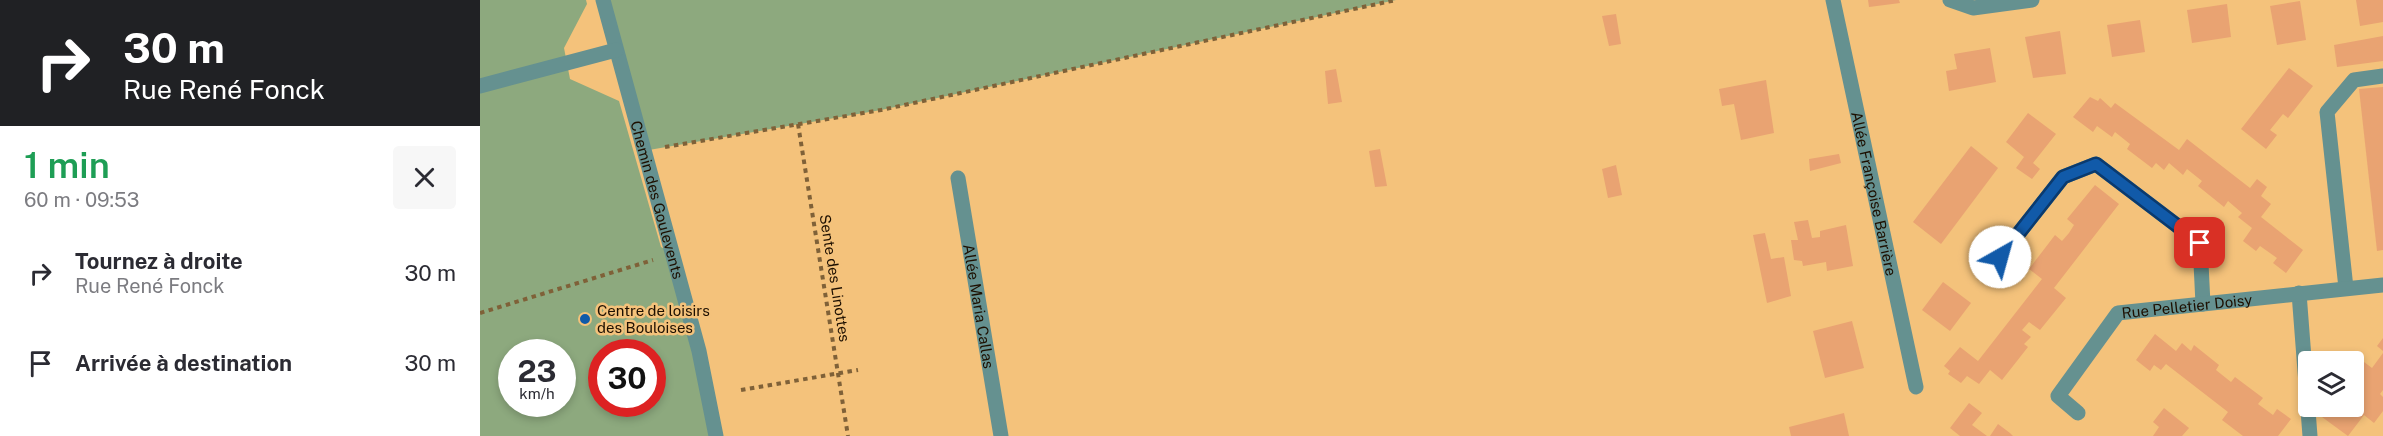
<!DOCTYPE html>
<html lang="fr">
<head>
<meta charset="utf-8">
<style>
	:root { --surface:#fff; --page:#f7f7f7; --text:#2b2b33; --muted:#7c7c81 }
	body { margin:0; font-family:"Public Sans",sans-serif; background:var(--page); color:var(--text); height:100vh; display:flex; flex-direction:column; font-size:22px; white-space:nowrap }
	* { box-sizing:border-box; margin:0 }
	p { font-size:20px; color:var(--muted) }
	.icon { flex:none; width:33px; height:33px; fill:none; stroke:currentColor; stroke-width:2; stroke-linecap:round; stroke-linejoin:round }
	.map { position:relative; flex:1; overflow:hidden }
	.details { display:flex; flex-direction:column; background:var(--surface); width:480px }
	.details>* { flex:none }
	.banner { background:#202124; color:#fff; overflow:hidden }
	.fabs { position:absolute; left:1818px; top:351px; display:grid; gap:12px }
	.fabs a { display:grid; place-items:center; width:66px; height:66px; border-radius:6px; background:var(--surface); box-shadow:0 3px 9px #0003; font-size:30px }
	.speed { position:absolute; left:18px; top:339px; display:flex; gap:12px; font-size:30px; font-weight:700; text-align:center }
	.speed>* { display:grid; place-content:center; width:78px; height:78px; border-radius:50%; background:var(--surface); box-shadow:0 3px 9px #0003; line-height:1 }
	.speed small { font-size:15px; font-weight:400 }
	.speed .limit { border:9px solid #d22; background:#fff; color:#111 }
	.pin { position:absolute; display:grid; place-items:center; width:51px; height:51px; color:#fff; margin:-26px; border-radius:12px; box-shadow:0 3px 9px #0006 }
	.me { position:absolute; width:66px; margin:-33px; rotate:38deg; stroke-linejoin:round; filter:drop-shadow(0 0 4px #0008) }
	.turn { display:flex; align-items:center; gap:21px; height:126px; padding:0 24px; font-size:27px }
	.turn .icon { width:78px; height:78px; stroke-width:2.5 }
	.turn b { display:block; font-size:42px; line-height:51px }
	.round { display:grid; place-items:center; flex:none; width:63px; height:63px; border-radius:6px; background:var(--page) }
	.overview { display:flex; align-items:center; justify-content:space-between; height:102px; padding:0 24px }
	h1 { font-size:36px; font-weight:600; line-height:45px; color:#1e9e55 }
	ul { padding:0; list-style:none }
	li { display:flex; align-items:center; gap:18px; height:90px; padding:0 24px }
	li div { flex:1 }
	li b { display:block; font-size:22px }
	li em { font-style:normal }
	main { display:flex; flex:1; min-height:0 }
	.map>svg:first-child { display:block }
	.green { fill:#8da97e; fill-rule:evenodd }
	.building { fill:#e9a372 }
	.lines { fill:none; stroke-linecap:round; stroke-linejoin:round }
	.path { stroke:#7f6138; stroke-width:4; stroke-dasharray:4.5 4.5; stroke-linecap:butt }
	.minor { stroke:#659190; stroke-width:15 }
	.route-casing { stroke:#0b3a6e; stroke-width:15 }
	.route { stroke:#115aa9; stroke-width:10 }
	.poi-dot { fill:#115aa9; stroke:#f4c27b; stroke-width:2 }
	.labels { text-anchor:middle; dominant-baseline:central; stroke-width:5; stroke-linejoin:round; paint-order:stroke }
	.street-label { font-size:15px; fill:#1d0f00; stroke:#f4c27b }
	.poi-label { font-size:15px; fill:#1d0f00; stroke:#f4c27b; text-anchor:start }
</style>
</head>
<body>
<main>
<section class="details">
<div class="banner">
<div class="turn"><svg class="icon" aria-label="right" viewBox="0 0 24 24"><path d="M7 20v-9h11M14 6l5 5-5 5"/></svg><div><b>30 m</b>Rue René Fonck</div></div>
</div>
<div class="overview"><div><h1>1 min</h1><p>60 m · 09:53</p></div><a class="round"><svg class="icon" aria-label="close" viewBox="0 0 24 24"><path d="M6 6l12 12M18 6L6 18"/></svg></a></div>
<ul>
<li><svg class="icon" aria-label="right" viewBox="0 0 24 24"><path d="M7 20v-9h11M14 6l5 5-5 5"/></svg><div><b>Tournez à droite</b><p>Rue René Fonck</p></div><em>30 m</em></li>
<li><svg class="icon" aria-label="arrive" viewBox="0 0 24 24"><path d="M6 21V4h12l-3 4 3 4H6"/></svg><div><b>Arrivée à destination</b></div><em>30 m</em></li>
</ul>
</section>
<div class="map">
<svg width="1903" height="436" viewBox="0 0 1903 436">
	<rect width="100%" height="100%" fill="#f4c27b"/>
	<!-- green -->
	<g class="green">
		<path d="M0 0H106L107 4 84 48 90 79 139 101 181 247 193 254 236 436H0ZM32 352H82V404H32ZM122 352H172V404H122Z"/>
		<polygon points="123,0 916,0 401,110 163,151"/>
	</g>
	<!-- building -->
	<g class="building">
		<polygon points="1388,0 1419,0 1420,3 1389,7"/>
		<polygon points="1876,0 1903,0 1903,22 1880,26"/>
		<polygon points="1820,1 1826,40 1797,45 1790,6"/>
		<polygon points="1747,4 1751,37 1712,43 1707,10"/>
		<polygon points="1136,14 1141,44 1129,46 1122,16"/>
		<polygon points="1660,20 1665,52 1632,57 1627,25"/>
		<polygon points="1580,31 1586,74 1553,78 1545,37"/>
		<polygon points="1903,36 1903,61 1857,67 1854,45"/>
		<polygon points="1510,48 1516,82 1469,91 1466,71 1477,69 1474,54"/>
		<polygon points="1809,68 1833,86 1808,118 1803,114 1790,130 1797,135 1786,149 1761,129"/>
		<polygon points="856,69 862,102 848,104 845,71"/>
		<polygon points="1286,80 1294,133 1261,140 1254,104 1242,106 1239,89"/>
		<polygon points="1903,87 1903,250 1897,251 1879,89"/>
		<polygon points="1610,97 1618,101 1620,98 1631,108 1635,103 1699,150 1707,139 1770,188 1777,179 1787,187 1781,196 1791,204 1781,217 1823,250 1806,273 1793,263 1797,258 1780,246 1776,251 1763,241 1772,228 1758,217 1762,213 1748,201 1744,207 1718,186 1722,181 1707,169 1703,175 1689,163 1684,170 1676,163 1672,168 1647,149 1650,144 1635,132 1632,137 1617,126 1613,132 1593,117"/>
		<polygon points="1548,113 1576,134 1553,163 1560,169 1552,179 1536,168 1544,157 1526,142"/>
		<polygon points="1491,146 1518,168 1461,244 1433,222"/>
		<polygon points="900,149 907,186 895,187 889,151"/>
		<polygon points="1359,154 1361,163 1330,171 1329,159"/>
		<polygon points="1136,165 1142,195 1128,198 1122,169"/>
		<polygon points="1615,185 1639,204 1574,288 1586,298 1560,330 1549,322 1542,330 1551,337 1544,344 1548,347 1522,380 1510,370 1499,384 1487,376 1481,383 1468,374 1470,371 1464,366 1480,347 1498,361 1562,279 1549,269 1575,235 1582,241 1589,233 1594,225 1587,219"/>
		<polygon points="1328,220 1332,238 1340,237 1340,231 1366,225 1373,266 1347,271 1346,262 1323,266 1322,261 1314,260 1311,240 1318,240 1314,222"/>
		<polygon points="1285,233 1291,259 1304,257 1311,296 1287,303 1273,235"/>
		<polygon points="1463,282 1491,303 1470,331 1442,310"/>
		<polygon points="1372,321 1384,368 1345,378 1333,331"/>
		<polygon points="1675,334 1696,351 1702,343 1711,351 1714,345 1739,365 1736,370 1751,382 1755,377 1783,398 1778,404 1793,415 1797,409 1811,419 1798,436 1763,436 1742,420 1748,412 1686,364 1681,370 1674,365 1670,371 1656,360"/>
		<polygon points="1903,338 1903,351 1897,346"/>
		<polygon points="1903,353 1903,390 1900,394 1903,397 1903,411 1894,423 1884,415 1868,436 1842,417 1850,406 1855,406 1860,410 1862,406 1874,406 1874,376 1884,362 1892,368"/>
		<polygon points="1489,403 1502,413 1492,425 1507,436 1480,436 1470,428"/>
		<polygon points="1684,408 1709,428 1702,436 1673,436 1679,427 1673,422"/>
		<polygon points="1364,413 1369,436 1311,436 1309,427"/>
		<polygon points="1518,424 1530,433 1533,436 1510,436"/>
	</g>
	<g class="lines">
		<!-- path -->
		<g class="path">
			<polyline points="318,124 368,436"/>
			<polyline points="185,147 401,110 916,0"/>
			<polyline points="0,313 173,260"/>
			<polyline points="261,390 378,370"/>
		</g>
		<!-- minor -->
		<g class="minor">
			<path id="s1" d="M123 0 219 351 236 436"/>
			<path id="s2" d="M1353 0 1436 387"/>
			<polyline points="1470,0 1493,8 1552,0"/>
			<polyline points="0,86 136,50"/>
			<path id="s3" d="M478 178 521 436"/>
			<polyline points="1520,257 1583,177 1616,164 1720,243 1723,304"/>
			<polyline points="1866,288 1847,112 1874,80 1903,76"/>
			<polyline points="1819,293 1830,436"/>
			<path id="s4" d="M1598 413 1578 396 1638 313 1903 285"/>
		</g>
	</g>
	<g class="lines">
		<!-- route casing -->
		<g class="route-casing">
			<polyline id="route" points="1520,257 1583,177 1616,164 1720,243"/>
		</g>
		<!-- route -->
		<use href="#route" class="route"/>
	</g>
	<!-- markers -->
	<circle class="poi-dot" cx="105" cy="319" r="6"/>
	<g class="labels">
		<!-- street labels -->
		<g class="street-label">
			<text stroke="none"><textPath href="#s2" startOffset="198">Allée Françoise Barrière</textPath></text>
			<text stroke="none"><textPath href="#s1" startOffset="207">Chemin des Goulevents</textPath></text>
			<text transform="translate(355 278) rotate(81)">Sente des Linottes</text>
			<text stroke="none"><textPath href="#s3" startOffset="130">Allée Maria Callas</textPath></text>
			<text stroke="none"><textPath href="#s4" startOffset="198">Rue Pelletier Doisy</textPath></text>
		</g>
		<!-- poi labels -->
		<g class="poi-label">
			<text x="117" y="310">Centre de loisirs<tspan x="117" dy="17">des Bouloises</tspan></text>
		</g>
	</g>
</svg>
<div class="fabs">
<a><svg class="icon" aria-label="layers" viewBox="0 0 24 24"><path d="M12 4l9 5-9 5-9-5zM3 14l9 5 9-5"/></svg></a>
</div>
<div class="speed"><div>23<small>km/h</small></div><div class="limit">30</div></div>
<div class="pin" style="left:1720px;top:243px;background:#d93025"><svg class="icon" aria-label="arrive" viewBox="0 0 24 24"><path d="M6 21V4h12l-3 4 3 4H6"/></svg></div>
<svg class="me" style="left:1520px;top:257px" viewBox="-20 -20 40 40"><circle r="19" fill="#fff"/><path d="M0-13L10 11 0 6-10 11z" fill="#115aa9"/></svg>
</div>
</main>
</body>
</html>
